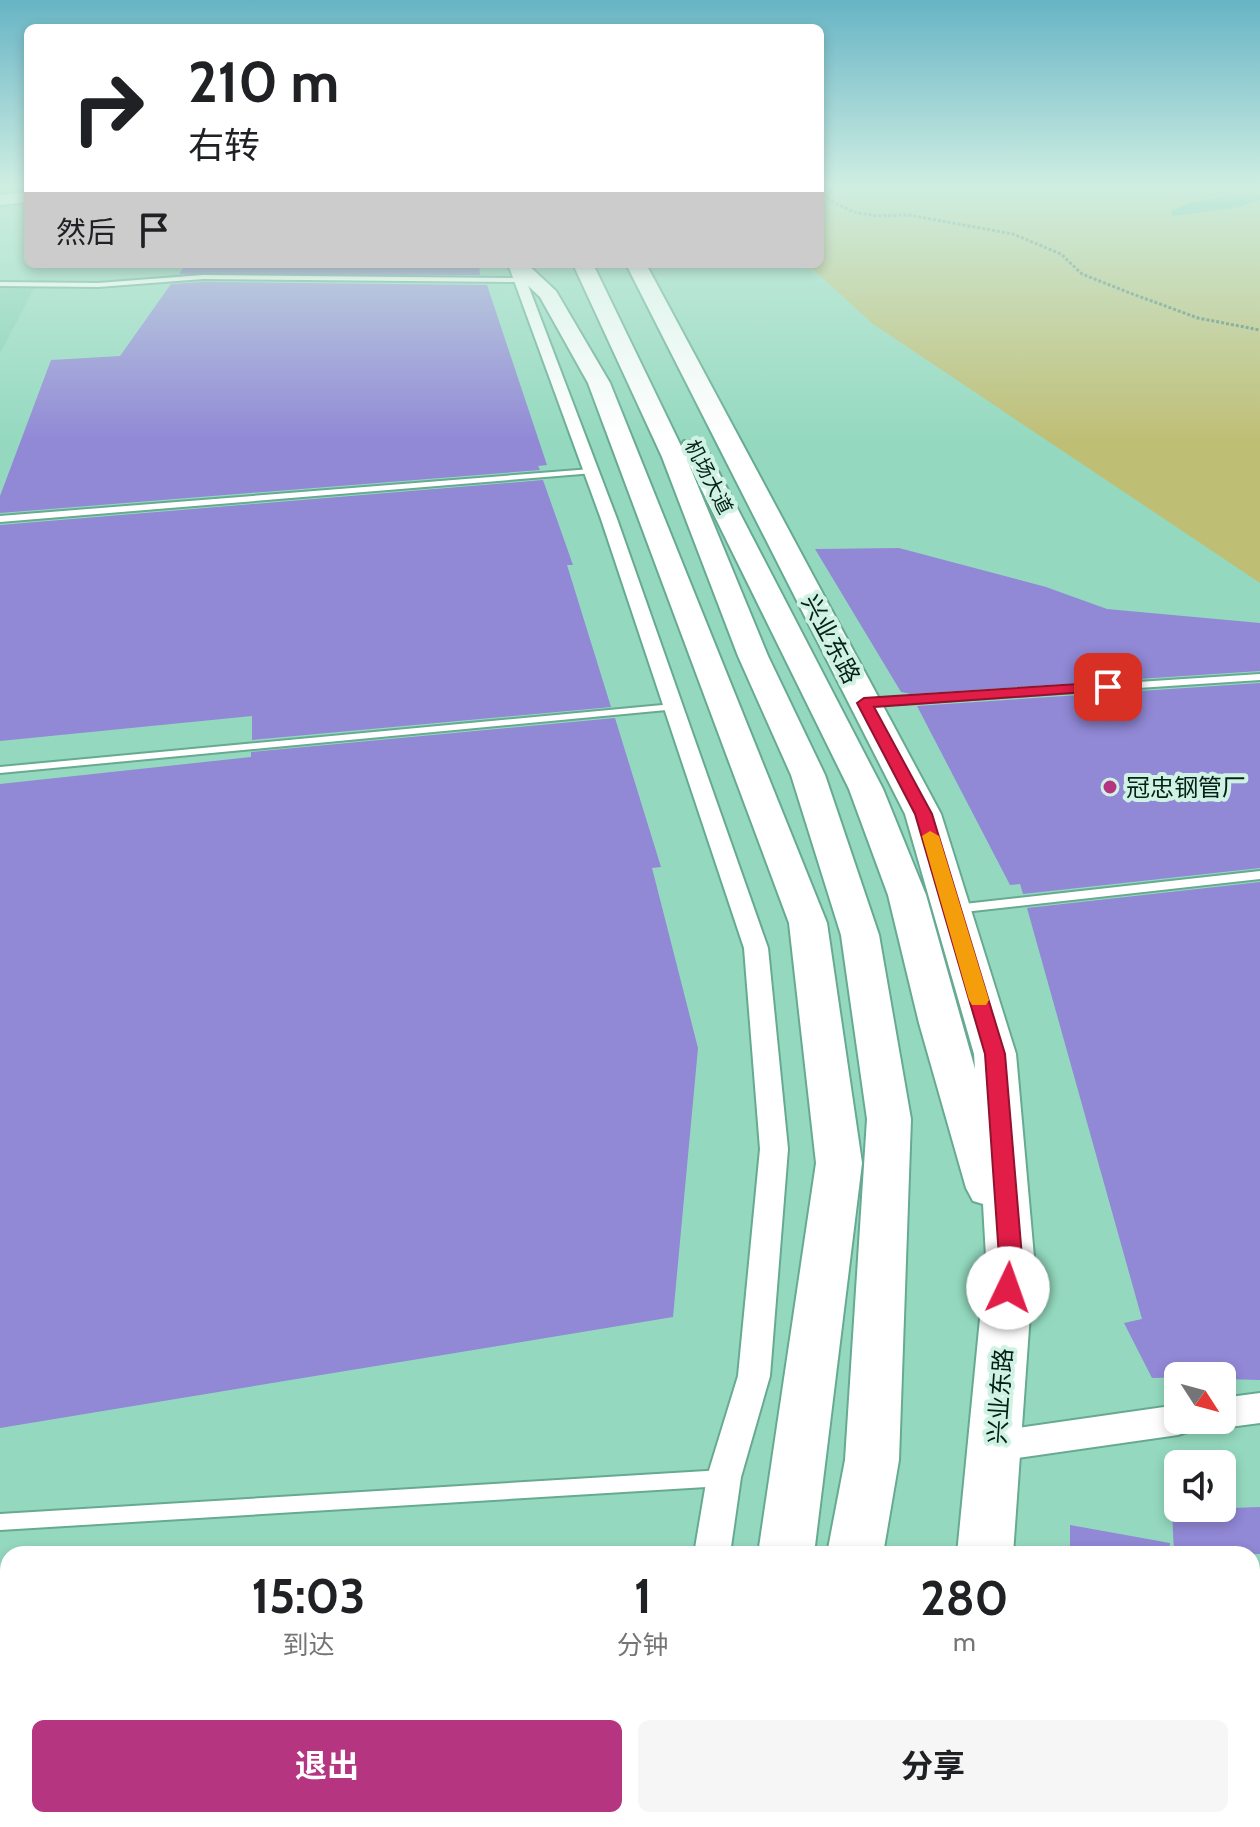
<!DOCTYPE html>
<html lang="zh">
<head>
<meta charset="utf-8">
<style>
	:root { --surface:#fff; --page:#f6f6f6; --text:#202124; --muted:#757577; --accent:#b53581 }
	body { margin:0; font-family:Cabin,"Noto Sans SC",sans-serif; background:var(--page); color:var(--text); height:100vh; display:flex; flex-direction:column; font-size:30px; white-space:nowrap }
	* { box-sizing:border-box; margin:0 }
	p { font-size:26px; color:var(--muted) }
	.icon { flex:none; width:44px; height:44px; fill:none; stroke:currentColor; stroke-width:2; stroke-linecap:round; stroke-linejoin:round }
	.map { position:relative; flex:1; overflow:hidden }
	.panel { position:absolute; left:0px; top:1546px; width:1260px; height:282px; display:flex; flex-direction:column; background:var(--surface); border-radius:24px 24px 0 0; box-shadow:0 4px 12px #0003 }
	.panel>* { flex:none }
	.guide { position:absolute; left:24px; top:24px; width:800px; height:244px; border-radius:12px; box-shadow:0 4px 12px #0003; background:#fff; color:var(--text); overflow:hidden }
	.needle { width:52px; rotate:126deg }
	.buttons { position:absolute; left:1164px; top:1362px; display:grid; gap:16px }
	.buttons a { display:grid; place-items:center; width:72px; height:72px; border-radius:12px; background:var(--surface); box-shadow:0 4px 12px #0003; font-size:40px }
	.pin { position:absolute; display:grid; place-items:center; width:68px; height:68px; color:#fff; margin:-34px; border-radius:16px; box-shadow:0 4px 12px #0006 }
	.me { position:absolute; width:88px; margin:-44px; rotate:3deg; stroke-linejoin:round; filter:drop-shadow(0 0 6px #0008) }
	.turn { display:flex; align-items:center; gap:28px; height:168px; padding:0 32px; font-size:36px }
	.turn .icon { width:104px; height:104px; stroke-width:2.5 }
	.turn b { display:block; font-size:56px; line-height:68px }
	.then { display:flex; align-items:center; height:76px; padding:0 32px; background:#0003; gap:16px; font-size:30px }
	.eta { display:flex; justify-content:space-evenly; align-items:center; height:136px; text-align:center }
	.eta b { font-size:48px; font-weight:700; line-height:56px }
	.primary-button { display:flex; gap:16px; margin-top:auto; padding:16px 32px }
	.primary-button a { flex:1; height:92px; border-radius:12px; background:var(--accent); color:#fff; font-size:32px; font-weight:700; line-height:92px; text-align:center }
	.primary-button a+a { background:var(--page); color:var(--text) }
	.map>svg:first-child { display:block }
	.built { fill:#82d1b3 }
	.green { fill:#bfbe75 }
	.water { fill:#46b591 }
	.building { fill:#9188d6 }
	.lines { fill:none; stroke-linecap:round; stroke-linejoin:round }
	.service-casing { stroke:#66aa91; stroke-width:4 }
	.minor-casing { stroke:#66aa91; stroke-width:4 }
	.primary-casing { stroke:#66aa91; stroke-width:4 }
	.path { stroke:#4c7d6b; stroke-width:3; stroke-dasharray:3 2; stroke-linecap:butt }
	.service { fill:#fff; fill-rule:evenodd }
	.minor { fill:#fff; fill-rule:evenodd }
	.primary { fill:#fff; fill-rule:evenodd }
	.route { fill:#e11d48; stroke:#92132f; stroke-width:2 }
	.slow { fill:#f59e0b }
	.poi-dot { fill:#b53581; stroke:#d0f2e4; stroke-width:3 }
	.labels { text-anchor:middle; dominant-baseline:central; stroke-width:8; stroke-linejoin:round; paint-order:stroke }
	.far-street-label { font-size:20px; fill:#042117; stroke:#d0f2e4 }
	.street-label { font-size:24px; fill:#042117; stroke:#d0f2e4 }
	.poi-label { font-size:24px; fill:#042117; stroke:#d0f2e4; text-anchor:start }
</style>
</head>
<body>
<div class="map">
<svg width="1260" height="1827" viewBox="0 0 1260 1827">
	<rect width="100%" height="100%" fill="#94d9bf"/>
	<!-- built -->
	<polygon class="built" points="0,283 36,284 0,354"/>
	<!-- green -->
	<polygon class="green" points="820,186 1260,186 1260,583 873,324 807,264 820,264"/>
	<!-- water -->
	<polygon class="water" points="1225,197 1260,197 1260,200 1240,207 1172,216 1172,211 1188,203"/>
	<!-- building -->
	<g class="building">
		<polygon points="186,264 479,264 480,275 179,274"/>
		<polygon points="203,282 487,285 547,465 538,466 540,470 0,513 0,496 51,360 120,356 171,284"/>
		<polygon points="543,480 573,565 567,565 611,707 252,740 252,716 0,741 0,525"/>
		<polygon points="899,548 1046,587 1107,609 1260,623 1260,671 911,694 901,692 815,549"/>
		<polygon points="1260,683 1260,868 1023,894 1020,884 1010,885 917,706"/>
		<polygon points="615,718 661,867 652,868 698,1048 673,1317 0,1428 0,784 251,757 251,752"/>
		<polygon points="1260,882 1260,1380 1222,1379 1222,1376 1152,1378 1124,1323 1142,1319 1027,908"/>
		<polygon points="1260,1507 1260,1554 1174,1554 1172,1510"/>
		<polygon points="1070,1525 1170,1543 1169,1554 1070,1554"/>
	</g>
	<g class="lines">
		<!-- service casing -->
		<g class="service-casing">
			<g id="service">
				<polygon points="203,275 520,278 523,280 520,282 203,279 98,287 0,286 0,282 98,283"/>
				<polygon points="591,469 594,469 594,473 0,522 0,516"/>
				<polygon points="1260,674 1260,680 864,706 859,703 864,700"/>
				<polygon points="673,704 677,705 677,709 0,773 0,767"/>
				<polygon points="1260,871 1260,879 955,913 949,909 955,905"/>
				<polygon points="723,1470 729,1472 732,1478 729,1484 723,1486 0,1530 0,1514"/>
			</g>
		</g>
		<!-- minor casing -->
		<g class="minor-casing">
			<g id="minor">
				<polygon points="508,264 520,264 617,519 768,948 788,1149 770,1376 741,1477 730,1554 694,1554 707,1477 738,1376 760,1149 744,948 601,519"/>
				<polygon points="1260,1393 1260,1423 1222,1428 1210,1424 1209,1420 1222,1420 1222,1398"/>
				<polygon points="1178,1405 1178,1420 1195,1420 1190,1431 1178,1435 997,1461 985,1457 980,1446 985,1435 997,1431"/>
				<polygon points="649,1820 689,1820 688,1827 648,1827"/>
			</g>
		</g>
		<!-- primary casing -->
		<g class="primary-casing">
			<g id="primary">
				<polygon points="28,192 28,202 0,205 0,195"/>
				<polygon points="505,264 527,264 556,291 610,383 827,923 862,1163 814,1554 758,1554 816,1163 789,923 588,383 540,297"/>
				<polygon points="573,264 593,264 681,446 684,441 702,441 705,446 883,789 926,895 975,1069 974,1054 905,814 626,264 646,264 941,814 1016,1054 1034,1257 1013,1554 957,1554 986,1257 983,1204 973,1201 966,1188 919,1023 888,895 849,789 688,462 768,656 825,775 879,935 911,1119 899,1460 883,1554 827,1554 845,1460 867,1119 841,935 791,775 738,656 662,457"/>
				<polygon points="719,1820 839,1820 838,1827 718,1827"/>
				<polygon points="926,1820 990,1820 989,1827 925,1827"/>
			</g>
		</g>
		<!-- path -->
		<polyline class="path" points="822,186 831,191 826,198 853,212 877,216 909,215 1013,234 1061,254 1082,274 1130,293 1198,318 1260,330"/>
		<!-- service -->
		<use href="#service" class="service"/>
		<!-- minor -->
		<use href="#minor" class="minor"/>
		<!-- primary -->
		<use href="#primary" class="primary"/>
	</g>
	<!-- sky -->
	<linearGradient id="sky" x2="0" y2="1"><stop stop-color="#67b4c5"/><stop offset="0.42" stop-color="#cfeee2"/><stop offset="1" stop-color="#cfeee2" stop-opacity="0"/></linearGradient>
	<rect width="1260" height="442" fill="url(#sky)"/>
	<!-- route -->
	<polygon class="route" points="1108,682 1113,684 1113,690 874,707 932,814 1005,1054 1022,1257 1016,1295 1008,1298 1000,1295 996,1288 999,1257 985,1054 915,814 857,703 864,698"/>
	<!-- slow -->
	<polygon class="slow" points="930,831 939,836 989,1000 986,1005 972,1005 969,1000 922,836"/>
	<!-- markers -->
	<circle class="poi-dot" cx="1110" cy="787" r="8"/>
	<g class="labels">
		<!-- far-street labels -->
		<g class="far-street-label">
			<text transform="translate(709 477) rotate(63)">机场大道</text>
		</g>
		<!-- street labels -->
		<g class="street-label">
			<text transform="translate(831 639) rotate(62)">兴业东路</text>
			<text transform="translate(1000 1396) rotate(-86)">兴业东路</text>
		</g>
		<!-- poi labels -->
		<g class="poi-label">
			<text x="1126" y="787">冠忠钢管厂</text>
		</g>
	</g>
</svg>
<div class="buttons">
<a><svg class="needle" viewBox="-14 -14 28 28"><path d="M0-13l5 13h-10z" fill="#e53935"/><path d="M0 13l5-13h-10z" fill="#757577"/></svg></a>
<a><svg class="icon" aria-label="sound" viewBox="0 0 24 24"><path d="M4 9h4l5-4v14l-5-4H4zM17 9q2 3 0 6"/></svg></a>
</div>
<div class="pin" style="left:1108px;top:687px;background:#d93025"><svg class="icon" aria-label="arrive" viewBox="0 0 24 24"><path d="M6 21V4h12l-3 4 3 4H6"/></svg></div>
<svg class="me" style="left:1008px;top:1288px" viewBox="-20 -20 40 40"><circle r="19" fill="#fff"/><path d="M0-13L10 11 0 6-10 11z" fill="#e11d48"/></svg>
<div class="guide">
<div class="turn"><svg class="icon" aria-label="right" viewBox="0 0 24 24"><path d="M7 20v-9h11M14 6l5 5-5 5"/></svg><div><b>210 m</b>右转</div></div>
<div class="then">然后<svg class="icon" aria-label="arrive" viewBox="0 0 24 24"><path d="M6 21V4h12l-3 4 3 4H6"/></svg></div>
</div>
<section class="panel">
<div class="eta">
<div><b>15:03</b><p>到达</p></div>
<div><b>1</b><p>分钟</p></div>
<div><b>280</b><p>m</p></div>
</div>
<div class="primary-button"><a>退出</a><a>分享</a></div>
</section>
</div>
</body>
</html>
